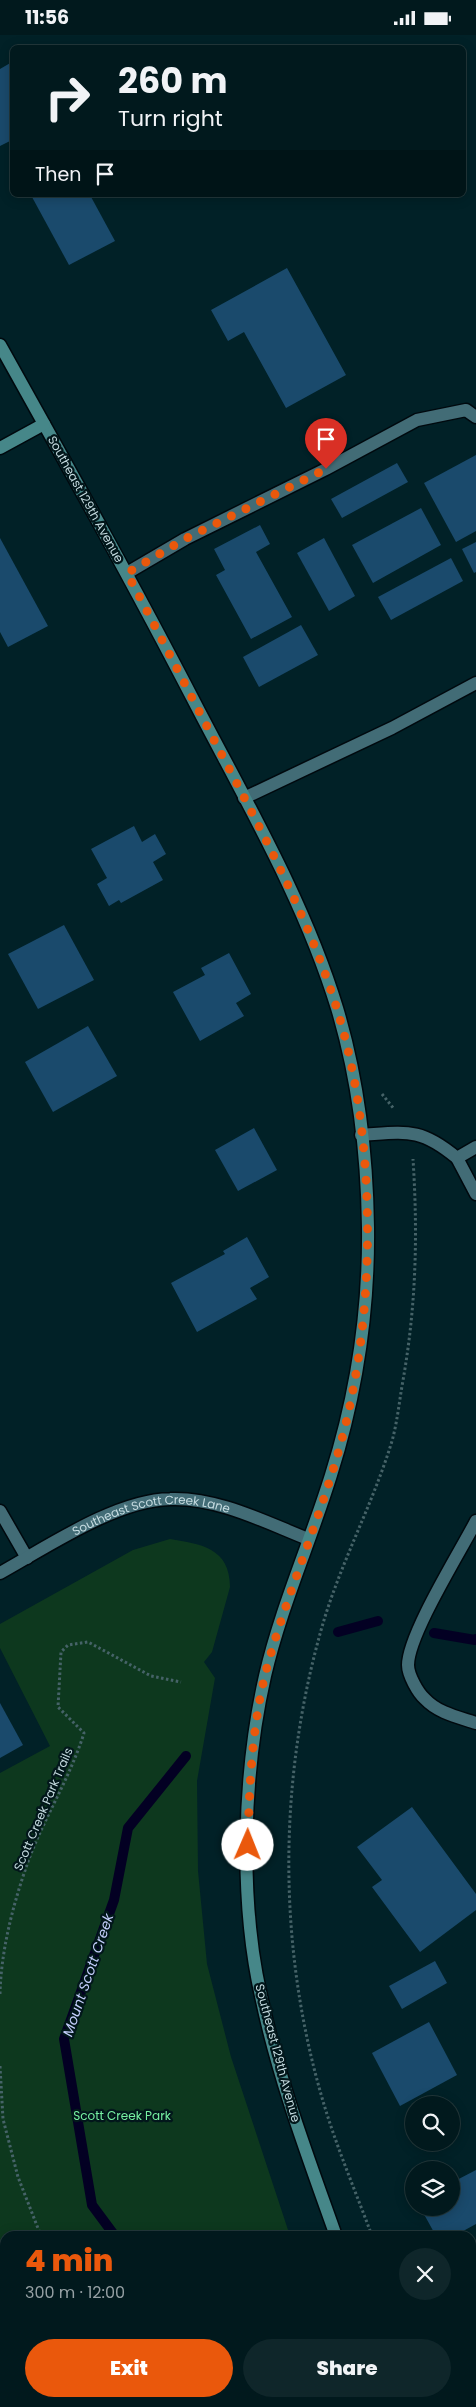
<!DOCTYPE html>
<html lang="en">
<head>
<meta charset="utf-8">
<style>
	:root { --surface:#01191d; --page:#0f262a; --text:#f1f3f6; --muted:#96a0a4; --line:#23383b; --accent:#ea580c }
	body { margin:0; font-family:Poppins,sans-serif; background:var(--page); color:var(--text); height:100vh; display:flex; flex-direction:column; font-size:19px; white-space:nowrap }
	* { box-sizing:border-box; margin:0 }
	p { font-size:16px; color:var(--muted) }
	.icon { flex:none; width:28px; height:28px; fill:none; stroke:currentColor; stroke-width:2; stroke-linecap:round; stroke-linejoin:round }
	.map { position:relative; flex:1; overflow:hidden }
	.side { position:absolute; left:0px; top:2196px; width:476px; height:176px; display:flex; flex-direction:column; background:var(--surface); border-radius:15px 15px 0 0; box-shadow:0 2px 12px #0003,0 0 0 1px var(--line) }
	.side>* { flex:none }
	.banner { position:absolute; left:10px; top:10px; width:456px; height:152px; border-radius:8px; box-shadow:0 2px 12px #0003,0 0 0 1px var(--line); background:#01191d; color:var(--text); overflow:hidden }
	.controls { position:absolute; left:405px; top:2061px; display:grid; gap:10px }
	.controls a { display:grid; place-items:center; width:55px; height:55px; border-radius:50%; background:var(--surface); box-shadow:0 2px 12px #0003,0 0 0 1px var(--line); font-size:25px }
	.pin { position:absolute; display:grid; place-items:center; width:42px; height:42px; color:#fff; margin:-51px -21px; border-radius:50% 50% 50% 0; rotate:-45deg; box-shadow:0 0 5px #0007 }
	.pin .icon { rotate:45deg }
	.me { position:absolute; width:55px; margin:-28px; rotate:1deg; stroke-linejoin:round; filter:drop-shadow(0 0 4px #0008) }
	.turn { display:flex; align-items:center; gap:18px; height:105px; padding:0 25px; font-size:22px }
	.turn .icon { width:65px; height:65px; stroke-width:2.5 }
	.turn b { display:block; font-size:35px; line-height:42px }
	.then { display:flex; align-items:center; height:48px; padding:0 25px; background:#0003; gap:10px; font-size:19px }
	.round { display:grid; place-items:center; flex:none; width:52px; height:52px; border-radius:26px; background:var(--page) }
	.head { display:flex; align-items:center; justify-content:space-between; height:85px; padding:0 25px }
	h1 { font-size:30px; font-weight:800; line-height:38px; color:var(--accent) }
	.action { display:flex; gap:10px; margin-top:auto; padding:10px 25px }
	.action a { flex:1; height:58px; border-radius:30px; background:var(--accent); color:#fff; font-size:20px; font-weight:800; line-height:58px; text-align:center }
	.action a+a { background:var(--page); color:var(--text) }
	.status { display:flex; justify-content:space-between; align-items:center; height:35px; padding:0 25px; background:var(--surface); direction:ltr }
	.status svg { height:14px; fill:currentColor }
	.map>svg:first-child { display:block }
	.green { fill:#0d381e }
	.lines { fill:none; stroke-linecap:round; stroke-linejoin:round }
	.stream { stroke:#030023; stroke-width:10 }
	.building { fill:#1a4a6c }
	.lane-casing { stroke:#00090e; stroke-width:15 }
	.street-casing { stroke:#00090e; stroke-width:15 }
	.secondary-casing { stroke:#00090e; stroke-width:15 }
	.path { stroke:#466368; stroke-width:3; stroke-dasharray:2.5 2.5; stroke-linecap:butt }
	.lane { stroke:#426c76; stroke-width:12 }
	.street { stroke:#426c76; stroke-width:12 }
	.secondary { stroke:#468789; stroke-width:12 }
	.route { stroke:#ea580c; stroke-width:9; stroke-dasharray:0 16.2 }
	.labels { text-anchor:middle; dominant-baseline:central; stroke-width:4.5; stroke-linejoin:round; paint-order:stroke }
	.street-label { font-size:12px; fill:#c5dbe0; stroke:#02171b }
	.park-label { font-size:12px; fill:#76f1a1; stroke:#02171b }
	.water-label { font-size:14px; font-style:italic; fill:#c3cefb; stroke:#02171b }
</style>
</head>
<body>
<div class="status"><b>11:56</b><svg viewBox="0 0 49 12"><path d="M0 12V9h3v3zM5 12V6h3v6zM10 12V3h3v9zM15 12V0h3v12zM26 1h20v11H26zM47 4h2v5h-2z"/></svg></div>
<div class="map">
<svg width="476" height="2372" viewBox="0 0 476 2372">
	<rect width="100%" height="100%" fill="#012127"/>
	<!-- green -->
	<g class="green">
		<path d="M170 1504C201 1509 230 1513 230 1552L212 1617 204 1627 215 1643 197 1746 198 1836 207 1929 231 2022 290 2201H5V2253L0 2227V1738L50 1711 0 1613V1589L133 1515Z"/>
		<polygon points="27,2368 333,2368 334,2372 27,2372"/>
	</g>
	<g class="lines">
		<!-- stream -->
		<g class="stream">
			<polyline points="338,1597 378,1586"/>
			<polyline points="434,1598 475,1605 476,1604"/>
			<polyline points="115,2201 92,2170 64,2004 114,1865 128,1793 186,1721"/>
			<polyline points="226,2368 226,2372"/>
		</g>
	</g>
	<!-- building -->
	<g class="building">
		<polygon points="12,27 12,105 0,111 0,34"/>
		<polygon points="37,160 90,160 115,206 69,230 32,162"/>
		<polygon points="287,233 346,340 286,373 244,297 228,306 211,275"/>
		<polygon points="476,420 476,496 456,507 424,448"/>
		<polygon points="397,428 408,447 342,483 331,464"/>
		<polygon points="421,473 441,510 373,548 352,510"/>
		<polygon points="260,490 270,509 256,517 292,582 251,604 216,540 225,535 214,514"/>
		<polygon points="0,503 48,591 8,612 0,597"/>
		<polygon points="324,503 355,561 329,576 297,518"/>
		<polygon points="476,507 476,537 474,538 462,514"/>
		<polygon points="451,523 463,546 391,585 378,562"/>
		<polygon points="301,590 318,620 259,652 243,622"/>
		<polygon points="134,791 142,807 155,799 166,819 153,827 163,845 121,868 119,865 109,871 97,849 107,843 91,814"/>
		<polygon points="64,890 94,945 38,974 8,919"/>
		<polygon points="229,918 251,959 236,968 244,981 200,1006 173,957 205,940 201,933"/>
		<polygon points="88,991 117,1041 53,1077 25,1027"/>
		<polygon points="254,1093 277,1135 238,1156 215,1115"/>
		<polygon points="247,1202 269,1242 250,1253 257,1264 197,1297 171,1248 225,1219 223,1216"/>
		<polygon points="0,1668 23,1710 0,1723"/>
		<polygon points="412,1772 476,1859 476,1875 420,1917 372,1852 382,1845 357,1812"/>
		<polygon points="435,1926 447,1948 402,1974 389,1951"/>
		<polygon points="429,1987 457,2040 400,2071 372,2018"/>
		<polygon points="476,2135 476,2189 454,2201 436,2201 420,2172 451,2172 451,2148"/>
	</g>
	<g class="lines">
		<!-- lane casing -->
		<g class="lane-casing">
			<g id="lane">
				<polyline points="127,538 185,504 326,434 417,385 466,375 476,382"/>
				<polyline points="244,763 392,693 476,648"/>
				<polyline points="457,1123 476,1159"/>
				<polyline points="0,1476 27,1523"/>
				<path d="M476 1486C460 1517 408 1600 408 1630 408 1640 418 1658 425 1664 438 1678 458 1682 476 1688"/>
			</g>
		</g>
		<!-- street casing -->
		<g class="street-casing">
			<g id="street">
				<path d="M361 1100C406 1097 420 1092 457 1123L476 1112"/>
				<path id="s1" d="M0 1538C47 1512 116 1465 170 1464 217 1462 265 1487 308 1504"/>
			</g>
		</g>
		<!-- secondary casing -->
		<g class="secondary-casing">
			<g id="secondary">
				<path d="M0 310C67 430 134 550 197 672 248 770 305 868 337 973 358 1043 367 1120 368 1192 369 1276 356 1361 331 1440 310 1508 281 1572 265 1641 243 1738 239 1864 261 1961 278 2043 308 2122 336 2201"/>
				<polyline points="0,413 44,389"/>
				<polyline points="381,2368 382,2372"/>
			</g>
		</g>
		<!-- path -->
		<g class="path">
			<polyline points="382,1059 394,1074"/>
			<path d="M0 1959C1 1914 14 1866 29 1824 45 1781 70 1743 84 1698L58 1672 61 1617 68 1610 88 1607 151 1641 181 1647"/>
			<polyline points="0,2031 3,2084 18,2142 41,2201"/>
			<path d="M372 2201C357 2160 339 2118 326 2076 278 1921 277 1754 320 1599 338 1532 372 1472 392 1406 397 1388 399 1369 402 1351 416 1274 418 1202 413 1124"/>
			<polyline points="471,2266 476,2264"/>
			<polyline points="418,2368 418,2372"/>
			<polyline points="54,2372 54,2368"/>
		</g>
		<!-- lane -->
		<use href="#lane" class="lane"/>
		<!-- street -->
		<use href="#street" class="street"/>
		<!-- secondary -->
		<use href="#secondary" class="secondary"/>
	</g>
	<g class="lines">
		<!-- route -->
		<path class="route" d="M248 1810C249 1752 252 1692 266 1636 291 1543 334 1455 352 1360 376 1241 373 1091 337 974 312 893 272 816 233 741 197 673 163 606 127 538L185 504 326 434"/>
	</g>
	<g class="labels">
		<!-- street labels -->
		<g class="street-label">
			<text transform="translate(86 464) rotate(61)">Southeast 129th Avenue</text>
			<text stroke="none"><textPath href="#s1" startOffset="166">Southeast Scott Creek Lane</textPath></text>
			<text transform="translate(43 1774) rotate(-67)">Scott Creek Park Trails</text>
			<text transform="translate(278 2018) rotate(75)">Southeast 129th Avenue</text>
		</g>
		<!-- park labels -->
		<g class="park-label">
			<text x="122" y="2080">Scott Creek Park</text>
		</g>
		<!-- water labels -->
		<g class="water-label">
			<text transform="translate(88 1940) rotate(-71)">Mount Scott Creek</text>
		</g>
	</g>
</svg>
<div class="controls">
<a><svg class="icon" aria-label="search" viewBox="0 0 24 24"><circle cx="10" cy="10" r="6"/><path d="M15 15l6 6"/></svg></a>
<a><svg class="icon" aria-label="layers" viewBox="0 0 24 24"><path d="M12 4l9 5-9 5-9-5zM3 14l9 5 9-5"/></svg></a>
</div>
<div class="pin" style="left:326px;top:434px;background:#d93025"><svg class="icon" aria-label="arrive" viewBox="0 0 24 24"><path d="M6 21V4h12l-3 4 3 4H6"/></svg></div>
<svg class="me" style="left:248px;top:1810px" viewBox="-20 -20 40 40"><circle r="19" fill="#fff"/><path d="M0-13L10 11 0 6-10 11z" fill="#ea580c"/></svg>
<div class="banner">
<div class="turn"><svg class="icon" aria-label="right" viewBox="0 0 24 24"><path d="M7 20v-9h11M14 6l5 5-5 5"/></svg><div><b>260 m</b>Turn right</div></div>
<div class="then">Then<svg class="icon" aria-label="arrive" viewBox="0 0 24 24"><path d="M6 21V4h12l-3 4 3 4H6"/></svg></div>
</div>
<section class="side">
<div class="head"><div><h1>4 min</h1><p>300 m · 12:00</p></div><a class="round"><svg class="icon" aria-label="close" viewBox="0 0 24 24"><path d="M6 6l12 12M18 6L6 18"/></svg></a></div>
<div class="action"><a>Exit</a><a>Share</a></div>
</section>
</div>
</body>
</html>
